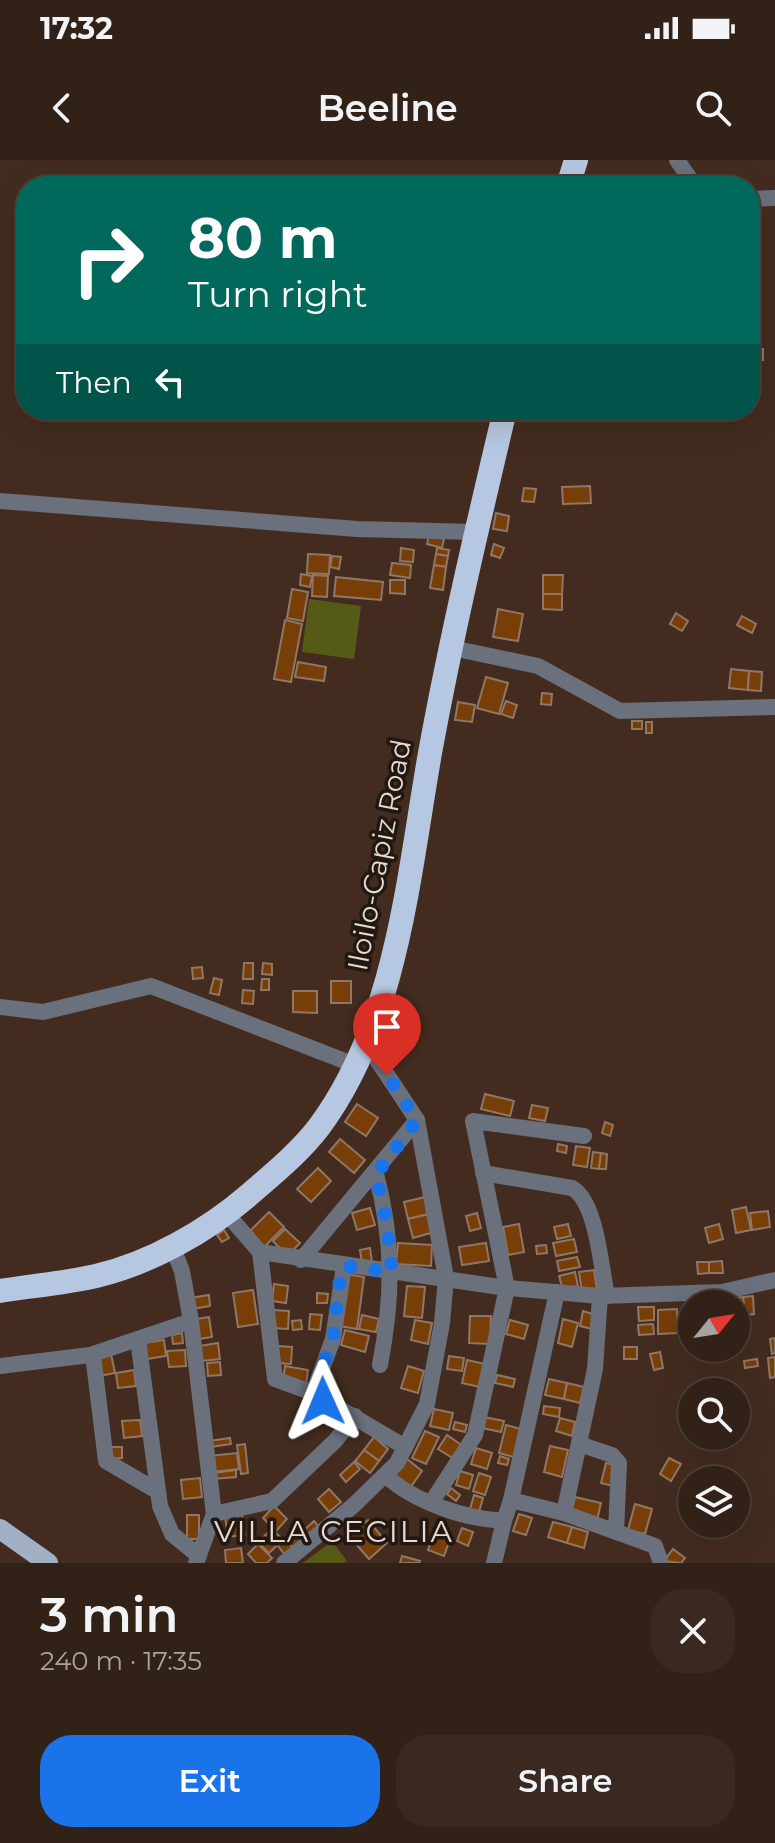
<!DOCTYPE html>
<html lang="en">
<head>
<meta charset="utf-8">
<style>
	:root { --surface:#322117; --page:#3a2920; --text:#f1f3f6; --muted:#a8a3a1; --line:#4d3e36; --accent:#1a73e8 }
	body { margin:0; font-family:Montserrat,sans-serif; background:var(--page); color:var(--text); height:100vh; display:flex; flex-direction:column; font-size:30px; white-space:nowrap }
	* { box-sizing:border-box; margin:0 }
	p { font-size:26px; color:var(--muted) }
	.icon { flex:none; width:44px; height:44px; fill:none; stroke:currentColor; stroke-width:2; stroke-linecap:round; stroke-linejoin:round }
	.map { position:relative; height:1403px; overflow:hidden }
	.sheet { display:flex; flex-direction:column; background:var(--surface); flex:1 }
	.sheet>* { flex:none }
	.guide { position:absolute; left:16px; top:16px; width:744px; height:244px; border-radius:32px; box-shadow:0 8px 32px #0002,0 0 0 2px var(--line); background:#00695c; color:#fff; overflow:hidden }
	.needle { width:52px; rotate:60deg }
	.buttons { position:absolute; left:678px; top:1130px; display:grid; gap:16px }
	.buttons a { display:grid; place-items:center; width:72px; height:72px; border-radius:50%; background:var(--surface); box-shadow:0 8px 32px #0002,0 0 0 2px var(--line); font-size:40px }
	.pin { position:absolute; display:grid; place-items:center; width:68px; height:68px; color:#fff; margin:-82px -34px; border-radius:50% 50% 50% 0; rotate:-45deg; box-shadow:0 0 8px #0007 }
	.pin .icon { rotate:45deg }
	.me { position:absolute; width:88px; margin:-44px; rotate:359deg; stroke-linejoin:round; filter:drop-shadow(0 0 6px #0008) }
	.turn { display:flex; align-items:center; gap:28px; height:168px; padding:0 40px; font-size:36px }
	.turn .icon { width:104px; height:104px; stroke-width:2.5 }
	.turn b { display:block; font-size:56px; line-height:68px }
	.then { display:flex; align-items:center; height:76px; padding:0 40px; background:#0003; gap:16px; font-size:30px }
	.round { display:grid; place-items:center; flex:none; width:84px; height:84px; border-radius:32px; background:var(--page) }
	.head { display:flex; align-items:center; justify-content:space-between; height:136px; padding:0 40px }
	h1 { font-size:48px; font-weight:600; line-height:60px }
	.cta { display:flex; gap:16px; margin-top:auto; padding:16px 40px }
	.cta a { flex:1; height:92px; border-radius:32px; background:var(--accent); color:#fff; font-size:32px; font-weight:600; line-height:92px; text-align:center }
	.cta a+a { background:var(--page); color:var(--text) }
	.status { display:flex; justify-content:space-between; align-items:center; height:56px; padding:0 40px; background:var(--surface); direction:ltr }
	.status svg { height:22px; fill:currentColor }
	header { display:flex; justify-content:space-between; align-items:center; height:104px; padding:0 40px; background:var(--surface); font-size:36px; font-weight:600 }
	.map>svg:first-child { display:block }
	.green { fill:#555a16 }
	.building { fill:#773e07; stroke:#907765; stroke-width:2 }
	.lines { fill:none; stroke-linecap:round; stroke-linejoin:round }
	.minor { stroke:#6a717c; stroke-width:16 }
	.major { stroke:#a1b0c5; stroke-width:20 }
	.highway { stroke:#b6c8e1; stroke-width:24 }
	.route { stroke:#1a73e8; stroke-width:14; stroke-dasharray:0 25.2 }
	.labels { text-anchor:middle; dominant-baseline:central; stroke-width:7; stroke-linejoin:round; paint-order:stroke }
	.street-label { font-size:28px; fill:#e9dad1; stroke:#221812 }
	.neighbourhood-label { font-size:30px; letter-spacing:2px; fill:#e9dad1; stroke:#221812 }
</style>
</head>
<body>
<div class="status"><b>17:32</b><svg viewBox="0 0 49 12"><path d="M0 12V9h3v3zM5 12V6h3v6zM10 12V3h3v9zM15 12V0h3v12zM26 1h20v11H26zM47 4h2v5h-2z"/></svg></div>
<header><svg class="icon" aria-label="back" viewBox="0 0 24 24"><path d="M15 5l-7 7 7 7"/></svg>Beeline<svg class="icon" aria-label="search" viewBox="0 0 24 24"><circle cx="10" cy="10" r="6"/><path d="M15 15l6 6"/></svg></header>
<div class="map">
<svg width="775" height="1403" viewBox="0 0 775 1403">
	<rect width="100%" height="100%" fill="#432c1f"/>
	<!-- green -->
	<g class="green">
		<polygon points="309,439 361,446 354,499 302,492"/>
		<polygon points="332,1381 347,1401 344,1403 303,1403"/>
	</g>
	<!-- building -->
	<g class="building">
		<rect x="756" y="189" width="7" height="11"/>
		<polygon points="590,326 591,343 563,344 562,327"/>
		<polygon points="524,328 536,329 534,342 522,341"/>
		<polygon points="496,353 509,356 507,371 493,369"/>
		<polygon points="429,375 444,379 442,388 427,384"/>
		<polygon points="494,384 504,388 500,398 491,395"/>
		<polygon points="401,388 414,390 413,402 400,401"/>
		<polygon points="437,388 449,390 448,396 436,394"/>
		<polygon points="308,394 330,395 329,414 307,413"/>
		<polygon points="436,394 448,396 446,407 434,405"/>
		<polygon points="332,396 341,397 339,409 330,407"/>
		<polygon points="392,403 411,405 410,418 390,415"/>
		<polygon points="434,405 446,407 443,430 430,428"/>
		<polygon points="301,414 312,416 310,427 300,425"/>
		<polygon points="313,415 328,416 327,437 312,436"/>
		<polygon points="543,415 563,415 562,434 543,434"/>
		<polygon points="336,417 383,422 381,440 334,436"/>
		<polygon points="390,420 405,420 405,434 390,433"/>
		<polygon points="292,429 308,432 303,461 287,458"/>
		<polygon points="543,434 562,434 562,450 543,449"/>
		<polygon points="498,449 523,454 518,481 493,477"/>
		<polygon points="676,453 688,461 682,471 670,464"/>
		<polygon points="742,456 756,464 752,473 737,465"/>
		<polygon points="285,460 302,464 291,522 274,519"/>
		<polygon points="298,502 326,507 324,521 295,517"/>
		<polygon points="731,509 749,511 748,530 729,528"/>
		<polygon points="749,511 762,512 761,531 748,530"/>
		<polygon points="486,517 508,523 499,554 477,548"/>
		<polygon points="542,533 552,534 551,545 541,544"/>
		<polygon points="506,541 517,545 513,558 501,554"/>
		<polygon points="458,542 475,545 472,562 455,560"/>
		<rect x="632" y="561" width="10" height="8"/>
		<rect x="646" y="562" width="6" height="11"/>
		<polygon points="244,803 253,803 253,819 243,819"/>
		<polygon points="263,803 272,804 272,815 262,814"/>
		<polygon points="202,807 203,818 193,819 192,808"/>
		<polygon points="214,818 222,820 219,835 210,833"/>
		<polygon points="262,819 269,819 269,830 261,830"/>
		<rect x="331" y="821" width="20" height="22"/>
		<polygon points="243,830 254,831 253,844 242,843"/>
		<polygon points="293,831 317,831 317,853 293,852"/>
		<polygon points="485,934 514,941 510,956 481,949"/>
		<polygon points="357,944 378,958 366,976 345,962"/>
		<polygon points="532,945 548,948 545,961 529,958"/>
		<polygon points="605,962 613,965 610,976 602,973"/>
		<polygon points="340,979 365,1000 354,1013 329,992"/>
		<polygon points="558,984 567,986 566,993 557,991"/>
		<polygon points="576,986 590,988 587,1007 573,1005"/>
		<polygon points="593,992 601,993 599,1009 591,1008"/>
		<polygon points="601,993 607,994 606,1009 599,1009"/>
		<polygon points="318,1008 331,1021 311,1042 297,1029"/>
		<polygon points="425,1037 429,1054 408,1059 404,1042"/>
		<polygon points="746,1047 751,1070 736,1073 732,1050"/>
		<polygon points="370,1048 375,1065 357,1070 352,1053"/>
		<polygon points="768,1051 770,1067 752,1070 750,1053"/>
		<polygon points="269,1052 284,1067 263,1088 248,1073"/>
		<polygon points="477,1053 481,1068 470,1071 466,1056"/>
		<polygon points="429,1054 434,1072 413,1078 408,1059"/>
		<polygon points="519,1064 524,1092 508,1095 503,1067"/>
		<polygon points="568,1064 571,1076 557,1079 554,1067"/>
		<polygon points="719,1064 723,1079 709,1083 705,1068"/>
		<polygon points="285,1069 300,1083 287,1096 273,1081"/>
		<polygon points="224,1070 229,1078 222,1082 217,1075"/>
		<polygon points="574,1079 577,1092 556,1096 553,1083"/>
		<polygon points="398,1083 432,1085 431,1106 396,1104"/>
		<polygon points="486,1083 489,1101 462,1105 459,1087"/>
		<polygon points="546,1085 547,1093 537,1094 536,1086"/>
		<polygon points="370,1088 372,1102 362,1103 360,1090"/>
		<polygon points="577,1097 580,1107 559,1111 557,1101"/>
		<polygon points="722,1101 723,1113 709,1113 709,1102"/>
		<polygon points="697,1102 709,1102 709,1113 698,1114"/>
		<polygon points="594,1110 597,1130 582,1132 579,1112"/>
		<polygon points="575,1112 578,1126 563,1130 559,1116"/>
		<polygon points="346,1114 364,1117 357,1169 339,1166"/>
		<polygon points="274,1124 288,1126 286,1143 272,1141"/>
		<polygon points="407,1126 425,1127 422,1158 404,1156"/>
		<polygon points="253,1130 258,1164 238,1167 233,1133"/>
		<polygon points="317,1133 328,1134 327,1143 317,1143"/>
		<polygon points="209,1135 210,1146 192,1149 190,1138"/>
		<polygon points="753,1136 754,1154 745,1155 743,1137"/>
		<polygon points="719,1137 719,1144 701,1144 700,1139"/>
		<polygon points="743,1137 745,1155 736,1155 733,1138"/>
		<polygon points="638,1147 654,1147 654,1160 639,1161"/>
		<polygon points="677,1149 678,1173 658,1174 658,1150"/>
		<polygon points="273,1150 289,1151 288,1169 272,1168"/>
		<polygon points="583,1151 596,1155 592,1169 580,1166"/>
		<polygon points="310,1154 322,1155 320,1170 309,1169"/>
		<polygon points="362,1155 379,1159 376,1172 359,1169"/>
		<polygon points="470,1156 491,1156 490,1184 469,1183"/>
		<polygon points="209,1157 212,1177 199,1179 196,1159"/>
		<polygon points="563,1159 578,1163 572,1187 558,1183"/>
		<polygon points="301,1160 302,1169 293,1170 292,1161"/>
		<polygon points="415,1160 432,1163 428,1184 411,1180"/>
		<polygon points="510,1160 528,1165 524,1179 506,1174"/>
		<polygon points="653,1164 654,1174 639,1175 638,1165"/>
		<polygon points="345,1170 369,1176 365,1192 341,1185"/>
		<polygon points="182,1173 183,1183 173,1184 172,1175"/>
		<polygon points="775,1178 775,1193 772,1194 770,1179"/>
		<polygon points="164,1180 166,1196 147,1199 144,1183"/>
		<polygon points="218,1183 220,1199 201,1201 199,1186"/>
		<polygon points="277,1186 292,1187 291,1204 276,1203"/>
		<rect x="624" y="1187" width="13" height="12"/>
		<polygon points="185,1190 186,1206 169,1207 167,1191"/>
		<polygon points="660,1192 663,1208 654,1210 650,1194"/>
		<polygon points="111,1194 115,1213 99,1216 95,1197"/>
		<polygon points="449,1196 464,1198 462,1211 447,1209"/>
		<polygon points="775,1197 775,1217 770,1218 768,1198"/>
		<polygon points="757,1199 758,1206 745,1208 744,1201"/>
		<polygon points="467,1200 485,1204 480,1227 462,1223"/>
		<polygon points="220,1202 221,1215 208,1216 207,1203"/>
		<polygon points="285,1206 308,1210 306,1224 283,1220"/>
		<polygon points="408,1206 424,1211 418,1233 401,1228"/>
		<polygon points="134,1210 136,1226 118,1228 116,1213"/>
		<polygon points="497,1215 515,1219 513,1227 495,1223"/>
		<polygon points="549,1219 567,1223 564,1239 545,1235"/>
		<polygon points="567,1223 584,1227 580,1243 564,1239"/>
		<polygon points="544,1246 560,1248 559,1257 543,1254"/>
		<polygon points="434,1249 453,1253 449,1270 430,1266"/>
		<polygon points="484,1257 504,1261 501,1272 482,1268"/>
		<polygon points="560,1258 575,1262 572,1276 556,1271"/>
		<polygon points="140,1260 142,1276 124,1278 122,1261"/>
		<polygon points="455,1262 467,1265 465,1272 453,1269"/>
		<polygon points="506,1265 521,1269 514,1297 499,1293"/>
		<polygon points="425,1271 439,1277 426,1304 412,1298"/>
		<polygon points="447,1275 463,1286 454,1299 438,1289"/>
		<polygon points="374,1277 388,1289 379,1301 364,1290"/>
		<polygon points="230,1278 231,1284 210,1287 209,1281"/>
		<polygon points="245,1284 248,1313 241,1314 237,1285"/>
		<polygon points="550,1286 568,1290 562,1317 544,1312"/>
		<polygon points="109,1287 122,1287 122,1298 109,1299"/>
		<polygon points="476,1288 492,1293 487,1309 471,1304"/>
		<polygon points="364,1290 379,1301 370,1313 355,1301"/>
		<polygon points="237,1293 239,1309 212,1312 210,1296"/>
		<polygon points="500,1296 509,1299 507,1305 498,1303"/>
		<polygon points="669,1298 681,1304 671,1321 660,1314"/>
		<polygon points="407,1299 422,1311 410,1328 394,1316"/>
		<polygon points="354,1302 360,1309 346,1322 340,1315"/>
		<polygon points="606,1303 618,1306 613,1326 601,1323"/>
		<polygon points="236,1310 236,1317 213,1319 213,1313"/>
		<polygon points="460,1311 473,1315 469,1329 456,1325"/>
		<polygon points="479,1313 491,1317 485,1335 473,1331"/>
		<polygon points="200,1318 202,1337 183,1339 181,1320"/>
		<polygon points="451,1328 460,1335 456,1341 447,1334"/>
		<polygon points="329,1329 341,1342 329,1352 318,1339"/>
		<polygon points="474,1335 483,1338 479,1352 470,1349"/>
		<polygon points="575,1337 601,1343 597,1360 571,1354"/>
		<polygon points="635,1344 652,1349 645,1374 628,1370"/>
		<polygon points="274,1346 287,1359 276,1371 263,1358"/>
		<polygon points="519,1354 532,1358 526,1375 513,1371"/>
		<rect x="187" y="1355" width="12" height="24"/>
		<polygon points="242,1355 245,1375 228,1377 225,1357"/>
		<polygon points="368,1360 387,1383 369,1399 349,1376"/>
		<polygon points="314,1361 319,1367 306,1378 301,1373"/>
		<polygon points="553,1362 572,1367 567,1383 548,1377"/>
		<polygon points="572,1367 588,1372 584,1388 567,1383"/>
		<polygon points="462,1368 473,1372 468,1386 457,1381"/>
		<polygon points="272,1369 283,1380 269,1393 258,1382"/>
		<polygon points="296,1370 303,1379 293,1388 285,1380"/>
		<polygon points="434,1373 450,1379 444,1396 428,1390"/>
		<polygon points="285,1380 293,1388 285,1395 278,1386"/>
		<polygon points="258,1384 272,1398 267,1403 256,1403 248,1394"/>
		<polygon points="241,1388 243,1403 226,1403 225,1390"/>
		<polygon points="673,1389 685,1398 681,1403 664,1401"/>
		<polygon points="402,1396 420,1401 419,1403 400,1403"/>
	</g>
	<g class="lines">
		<!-- minor -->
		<g class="minor">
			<polyline points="677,0 695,26"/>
			<polyline points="750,39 775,38"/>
			<polyline points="0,341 357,369 476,372"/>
			<polyline points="452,488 538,506 620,551 775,547"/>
			<polyline points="0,847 43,852 151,826 355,905"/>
			<path d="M483 1013 572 1028C597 1042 601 1108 607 1136"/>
			<path d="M376 1014C394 1082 393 1136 380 1205"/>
			<polyline points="227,1054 260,1092 507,1128 600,1136 722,1132 775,1120"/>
			<polyline points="172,1086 182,1111 191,1161 214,1354 196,1403"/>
			<polyline points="260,1092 275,1219 313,1233 405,1287"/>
			<polyline points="301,1100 417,960"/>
			<polyline points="138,1179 160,1346 172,1374 199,1396"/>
			<polyline points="93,1195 106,1301 157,1331"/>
			<polyline points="0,1206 90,1195 191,1161"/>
			<polyline points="313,1233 333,1179 344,1106"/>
			<polyline points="579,1284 612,1295 619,1303 616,1372"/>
			<path d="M385 1315C414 1342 465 1359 504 1361L511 1340 564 1353 655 1386 661 1403"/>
			<polyline points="511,1340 557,1132"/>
			<polyline points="431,1343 475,1275 507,1128 473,961 584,976"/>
			<polyline points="564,1353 595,1209 600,1136"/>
			<polyline points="214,1354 272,1341 335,1281 355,1256"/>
			<polyline points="284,1403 354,1345 397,1303 427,1244 442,1163 446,1118 417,960 366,883"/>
			<polyline points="494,1403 504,1361"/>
		</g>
		<!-- major -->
		<polyline class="major" points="0,1369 48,1403"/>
		<!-- highway -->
		<g class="highway">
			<polyline points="568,26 576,0"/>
			<path d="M0 1131C32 1126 65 1123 96 1116 151 1103 207 1071 250 1034 273 1014 300 992 319 967 397 862 408 718 430 593 451 478 478 364 505 250"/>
		</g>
	</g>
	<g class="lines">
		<!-- route -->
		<polyline class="route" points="323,1241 313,1233 333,1179 341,1110 344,1106 392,1112 387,1064 376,1014 417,960 387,915"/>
	</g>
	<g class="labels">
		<!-- street labels -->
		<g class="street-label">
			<text transform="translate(379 695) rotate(-79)">Iloilo-Capiz Road</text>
		</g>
		<!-- neighbourhood labels -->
		<g class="neighbourhood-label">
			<text x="334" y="1371">VILLA CECILIA</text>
		</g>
	</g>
</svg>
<div class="buttons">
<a><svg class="needle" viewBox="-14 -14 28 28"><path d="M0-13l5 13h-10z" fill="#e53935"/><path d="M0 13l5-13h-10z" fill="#a8a3a1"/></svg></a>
<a><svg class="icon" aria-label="search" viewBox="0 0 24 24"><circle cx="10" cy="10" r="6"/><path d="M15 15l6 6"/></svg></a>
<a><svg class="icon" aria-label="layers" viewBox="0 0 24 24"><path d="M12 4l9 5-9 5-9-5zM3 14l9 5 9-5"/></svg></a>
</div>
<div class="pin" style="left:387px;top:915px;background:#d93025"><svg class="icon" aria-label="arrive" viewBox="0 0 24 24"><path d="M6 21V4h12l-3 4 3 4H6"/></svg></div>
<svg class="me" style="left:323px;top:1241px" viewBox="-20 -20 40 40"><path d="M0-17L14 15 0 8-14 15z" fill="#1a73e8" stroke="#fff" stroke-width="4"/></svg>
<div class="guide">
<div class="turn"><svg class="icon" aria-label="right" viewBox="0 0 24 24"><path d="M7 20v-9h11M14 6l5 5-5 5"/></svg><div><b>80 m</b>Turn right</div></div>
<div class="then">Then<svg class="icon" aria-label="left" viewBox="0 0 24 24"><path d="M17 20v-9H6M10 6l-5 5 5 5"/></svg></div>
</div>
</div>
<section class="sheet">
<div class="head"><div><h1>3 min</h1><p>240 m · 17:35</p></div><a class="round"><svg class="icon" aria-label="close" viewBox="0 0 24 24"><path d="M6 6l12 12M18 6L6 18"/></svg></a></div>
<div class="cta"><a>Exit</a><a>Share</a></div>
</section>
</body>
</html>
